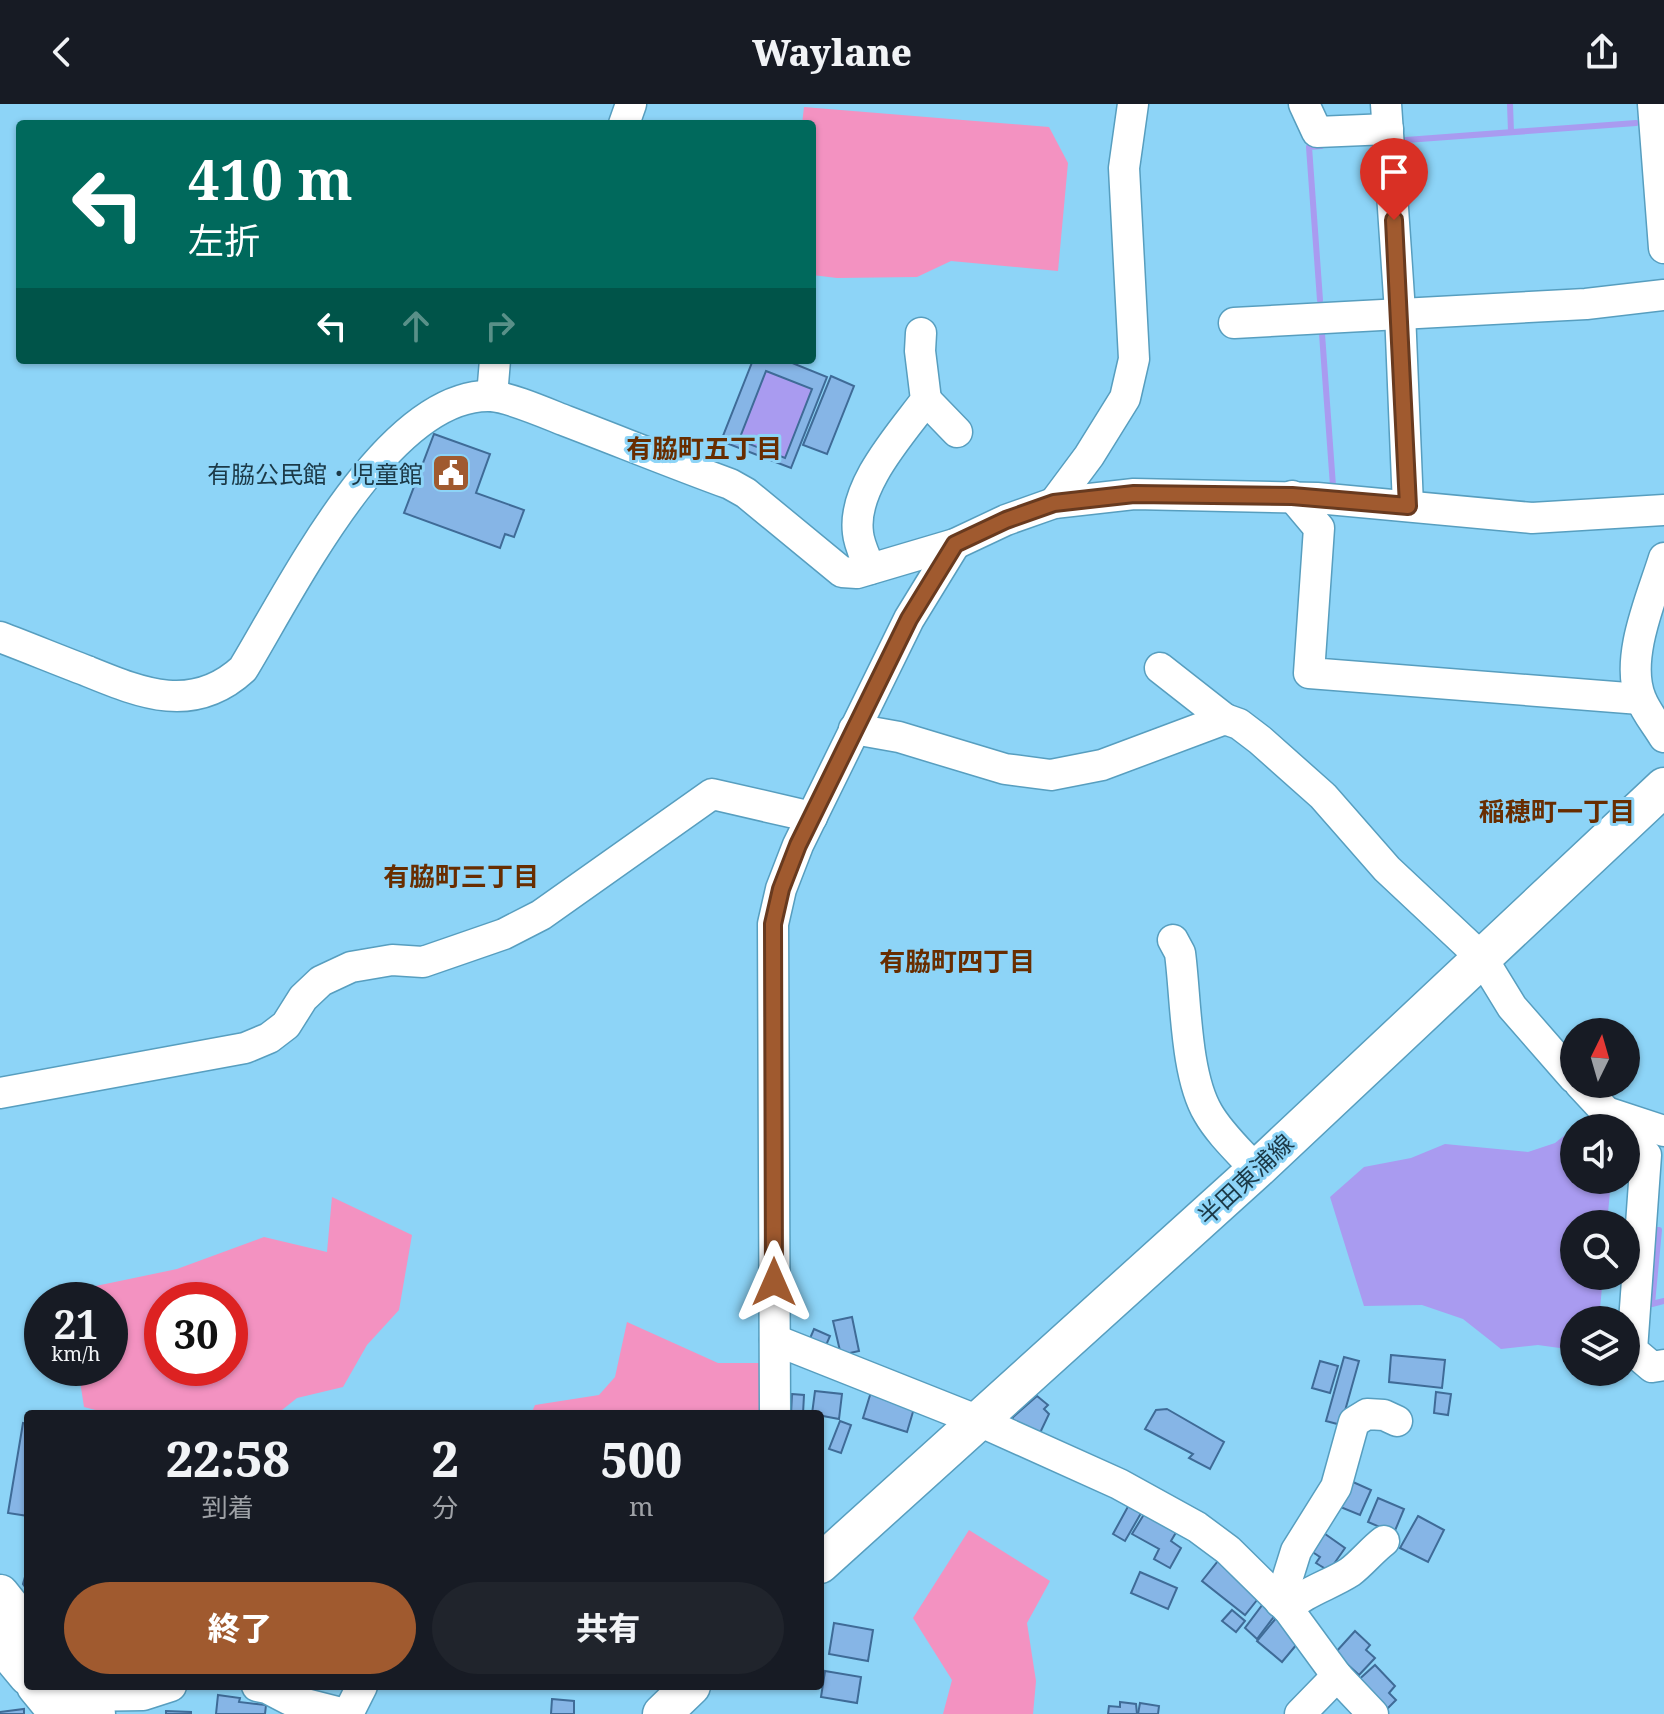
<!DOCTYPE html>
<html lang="ja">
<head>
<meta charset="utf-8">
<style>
	:root { --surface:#171b24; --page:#20242c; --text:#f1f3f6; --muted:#9ea1a6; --accent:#a05a2f }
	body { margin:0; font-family:"Noto Serif","Noto Sans JP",serif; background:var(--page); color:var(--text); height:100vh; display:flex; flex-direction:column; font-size:30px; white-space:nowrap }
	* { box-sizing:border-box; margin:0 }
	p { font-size:26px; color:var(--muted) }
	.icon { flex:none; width:44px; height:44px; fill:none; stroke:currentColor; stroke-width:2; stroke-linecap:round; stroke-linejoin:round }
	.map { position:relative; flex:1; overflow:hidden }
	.sheet { position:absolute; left:24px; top:1306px; width:800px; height:280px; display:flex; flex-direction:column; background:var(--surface); border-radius:8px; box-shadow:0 2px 6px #0004 }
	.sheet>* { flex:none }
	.top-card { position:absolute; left:16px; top:16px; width:800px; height:244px; border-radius:8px; box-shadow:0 2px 6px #0004; background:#00695c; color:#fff; overflow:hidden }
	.needle { width:52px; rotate:5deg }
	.fabs { position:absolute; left:1560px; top:914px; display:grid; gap:16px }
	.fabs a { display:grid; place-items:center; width:80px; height:80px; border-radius:50%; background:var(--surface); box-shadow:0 2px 6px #0004; font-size:40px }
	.speed { position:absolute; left:24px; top:1178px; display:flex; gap:16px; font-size:40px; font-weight:700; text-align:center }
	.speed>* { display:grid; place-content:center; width:104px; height:104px; border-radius:50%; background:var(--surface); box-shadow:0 2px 6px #0004; line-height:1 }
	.speed small { font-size:20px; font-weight:400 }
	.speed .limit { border:12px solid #d22; background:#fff; color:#111 }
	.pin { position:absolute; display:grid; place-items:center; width:68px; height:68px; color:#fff; margin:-82px -34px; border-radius:50% 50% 50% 0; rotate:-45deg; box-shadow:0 0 8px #0007 }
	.pin .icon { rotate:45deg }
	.me { position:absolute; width:88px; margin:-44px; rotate:0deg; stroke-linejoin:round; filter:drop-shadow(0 0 6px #0008) }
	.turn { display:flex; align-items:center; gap:28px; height:168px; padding:0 40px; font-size:36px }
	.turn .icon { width:104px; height:104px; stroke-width:2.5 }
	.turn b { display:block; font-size:56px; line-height:68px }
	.lanes { display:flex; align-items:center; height:76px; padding:0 40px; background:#0003; justify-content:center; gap:40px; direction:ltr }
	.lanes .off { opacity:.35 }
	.eta { display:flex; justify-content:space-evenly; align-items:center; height:136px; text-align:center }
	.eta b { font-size:48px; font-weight:800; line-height:56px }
	.primary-button { display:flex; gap:16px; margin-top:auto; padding:16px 40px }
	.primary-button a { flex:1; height:92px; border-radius:48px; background:var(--accent); color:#fff; font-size:32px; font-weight:800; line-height:92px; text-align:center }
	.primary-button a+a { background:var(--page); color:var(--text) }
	header { display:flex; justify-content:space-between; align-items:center; height:104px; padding:0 40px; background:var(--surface); font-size:36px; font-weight:800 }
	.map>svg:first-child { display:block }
	.green { fill:#f392c1; fill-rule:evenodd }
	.water { fill:#a99bf0 }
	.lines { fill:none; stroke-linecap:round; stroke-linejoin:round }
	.stream { stroke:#a99bf0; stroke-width:6 }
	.building { fill:#86b5e6; stroke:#3f6b97; stroke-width:2; fill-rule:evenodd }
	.minor-casing { stroke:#579ebf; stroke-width:33 }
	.major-casing { stroke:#579ebf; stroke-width:41 }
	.minor { stroke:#fff; stroke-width:30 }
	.major { stroke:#fff; stroke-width:38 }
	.route-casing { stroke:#683a1f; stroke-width:20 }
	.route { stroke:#a05a2f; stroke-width:14 }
	.labels { text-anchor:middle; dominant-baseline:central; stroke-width:6; stroke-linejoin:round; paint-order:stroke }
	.poi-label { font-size:24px; fill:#1b3947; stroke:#8dd4f7; text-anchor:end }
	.street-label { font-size:24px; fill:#1b3947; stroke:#8dd4f7 }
	.neighbourhood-label { font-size:26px; font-weight:bold; fill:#682d00; stroke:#8dd4f7 }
</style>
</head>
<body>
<header><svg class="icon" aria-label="back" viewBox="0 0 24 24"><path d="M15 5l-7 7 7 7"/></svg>Waylane<svg class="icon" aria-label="share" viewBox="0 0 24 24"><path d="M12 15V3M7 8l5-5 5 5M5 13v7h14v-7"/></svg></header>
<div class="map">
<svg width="1664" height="1610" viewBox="0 0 1664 1610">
	<rect width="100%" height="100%" fill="#8dd4f7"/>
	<!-- green -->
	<g class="green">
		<polygon points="804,3 1049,23 1068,59 1058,167 951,157 917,173 837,174 812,171 812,20 802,20"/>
		<path d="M332 1093 412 1131 399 1206 367 1241 343 1283 297 1294 277 1310H111L84 1303 78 1264H110V1196H68L67 1188 177 1165 264 1133 327 1148ZM162 1196H230V1264H162Z"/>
		<polygon points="627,1218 718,1259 765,1259 764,1310 531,1310 535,1301 599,1291 615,1273"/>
		<polygon points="969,1426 1050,1477 1027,1519 1036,1577 1033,1610 943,1610 952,1576 913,1514"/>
	</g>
	<!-- water -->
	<g class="water">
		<polygon points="766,267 812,285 785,354 739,336"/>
		<polygon points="1576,1022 1578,1024 1574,1024 1574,1076 1611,1076 1607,1120 1574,1120 1574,1172 1603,1172 1599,1216 1574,1216 1574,1246 1538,1241 1501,1245 1463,1215 1422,1201 1364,1202 1330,1093 1364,1063 1411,1054 1445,1040 1528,1048 1555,1039"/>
	</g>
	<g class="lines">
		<!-- stream -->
		<g class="stream">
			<polyline points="1510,0 1511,28"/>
			<polyline points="1406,36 1636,19"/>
			<polyline points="1320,196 1309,43 1321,42"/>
			<polyline points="1322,230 1333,382 1336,383"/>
			<polyline points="1649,1126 1659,1126 1652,1200 1664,1197"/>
		</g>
	</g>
	<!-- building -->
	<g class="building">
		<path d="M753 256H785L827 273 791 364 721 337ZM766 267 812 285 785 354 739 336Z"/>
		<polygon points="831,272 854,282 827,350 803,341"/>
		<polygon points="434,330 490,350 476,389 524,406 514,433 505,430 500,444 404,409"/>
		<polygon points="852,1213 859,1247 841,1251 833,1217"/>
		<polygon points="814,1225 830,1232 824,1246 808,1239"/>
		<polygon points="1391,1251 1445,1256 1442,1284 1389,1278"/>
		<polygon points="1344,1253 1359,1257 1341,1321 1326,1317"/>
		<polygon points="1320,1257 1338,1262 1330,1289 1312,1284"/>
		<polygon points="815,1287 842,1290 839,1315 812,1310"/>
		<polygon points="871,1288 915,1301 907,1328 863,1314"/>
		<polygon points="1436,1288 1451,1290 1448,1311 1434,1309"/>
		<polygon points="792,1290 804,1291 803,1310 791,1310"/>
		<polygon points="1037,1292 1048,1301 1044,1305 1049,1310 1039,1331 1021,1325 1012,1314"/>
		<polygon points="1167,1305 1224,1338 1210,1365 1189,1354 1193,1350 1145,1325 1156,1306"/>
		<polygon points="840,1317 851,1321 841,1349 829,1345"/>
		<polygon points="23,1319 28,1320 28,1412 8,1409"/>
		<polygon points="1344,1374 1371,1386 1360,1411 1333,1400"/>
		<polygon points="1378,1394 1404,1405 1394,1429 1368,1418"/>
		<polygon points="1131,1397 1144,1404 1125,1437 1113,1430"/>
		<polygon points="1146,1407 1178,1425 1171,1437 1181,1444 1170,1464 1154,1455 1159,1445 1132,1430"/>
		<polygon points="1418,1412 1444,1426 1428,1458 1400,1444"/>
		<polygon points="1318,1425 1345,1444 1329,1467 1316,1459 1320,1453 1305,1443"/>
		<polygon points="1218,1457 1261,1491 1245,1511 1202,1477"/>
		<polygon points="28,1462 28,1487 23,1480"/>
		<polygon points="1140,1468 1177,1484 1168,1505 1131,1489"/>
		<polygon points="1263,1500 1276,1510 1257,1535 1245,1524"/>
		<polygon points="1232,1506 1245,1517 1236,1528 1222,1517"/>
		<polygon points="1277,1513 1302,1534 1282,1558 1257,1537"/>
		<polygon points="834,1519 873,1526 868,1557 829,1550"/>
		<polygon points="1355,1527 1370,1541 1366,1546 1375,1554 1359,1571 1335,1549"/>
		<polygon points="1375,1561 1395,1582 1389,1589 1396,1596 1383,1609 1355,1579"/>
		<polygon points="825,1567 861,1573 857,1599 821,1593"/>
		<polygon points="218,1591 240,1594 239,1598 266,1601 265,1610 216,1610"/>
		<polygon points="552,1595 574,1597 574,1610 551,1610"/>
		<polygon points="1120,1598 1136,1600 1137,1610 1108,1610 1109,1602 1120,1603"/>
		<polygon points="1140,1599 1159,1602 1158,1610 1138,1610"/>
		<polygon points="24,1605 24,1610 0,1610 0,1608"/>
		<polygon points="166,1607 191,1608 191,1610 166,1610"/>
	</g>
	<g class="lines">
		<!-- minor casing -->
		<g class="minor-casing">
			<g id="minor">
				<polyline points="1304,0 1317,28 1388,25"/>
				<polyline points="1386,0 1400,208 1408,402"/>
				<polyline points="1653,0 1664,144"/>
				<polyline points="624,20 631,0"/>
				<polyline points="1234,219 1586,200 1664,191"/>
				<polyline points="492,292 495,256"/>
				<polyline points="926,296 957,328"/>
				<polyline points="1292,392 1319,424 1309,569 1640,595"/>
				<polyline points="1054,399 1089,352 1125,294 1134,255 1124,64 1133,0"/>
				<path d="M1664 454C1652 493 1624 555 1641 595 1646 608 1657 621 1664 633"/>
				<path d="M870 465C866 454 859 441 858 429 852 383 900 331 926 296L920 247 921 229"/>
				<path d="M0 533C29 544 58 556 87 567 141 589 193 611 243 565 290 488 387 288 491 292 509 293 548 310 566 317 621 338 675 360 730 380L746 389 842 468 857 469 955 440 1006 416 1054 399 1134 390 1317 394 1532 414 1664 406"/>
				<polyline points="1160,564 1225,615"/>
				<polyline points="854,625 899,633 1005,665 1051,671 1102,661 1225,615 1239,620 1260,636 1323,692 1387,765 1482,854 1512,903 1574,974"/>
				<path d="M1173 836 1180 849C1186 894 1185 970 1208 1009 1220 1030 1240 1048 1256 1066"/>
				<polyline points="1580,980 1621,1024"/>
				<polyline points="0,989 245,944 269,934 286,921 303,894 321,877 351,863 392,856 423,858 504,830 541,811 712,690 812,713"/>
				<polyline points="1609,1009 1664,1027"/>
				<polyline points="1626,1029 1646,1051 1632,1246 1652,1263 1664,1261"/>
				<polyline points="775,1236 979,1317 1119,1380 1197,1423 1228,1446 1288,1505 1337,1572 1373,1610"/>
				<polyline points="775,1310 773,820 781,785 798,741 909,515 955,440"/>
				<polyline points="1280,1498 1296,1447 1336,1383 1354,1318 1367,1310 1384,1311 1397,1317"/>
				<path d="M1288 1505C1303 1488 1330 1481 1350 1468 1362 1459 1372 1446 1384 1437"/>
				<polyline points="257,1582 267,1584 290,1596 345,1610"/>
				<polyline points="81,1592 143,1591 171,1582"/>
				<polyline points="348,1610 362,1582"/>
				<polyline points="1300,1610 1337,1572"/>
			</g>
		</g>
		<!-- major casing -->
		<g class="major-casing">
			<g id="major">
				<polyline points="820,1460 1256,1066 1664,683"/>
				<polyline points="0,1490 28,1525"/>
				<polyline points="0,1538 28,1572"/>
				<polyline points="36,1582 59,1610"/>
				<polyline points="73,1582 96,1610"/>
				<polyline points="662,1610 691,1582"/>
			</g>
		</g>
		<!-- minor -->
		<use href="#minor" class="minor"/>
		<!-- major -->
		<use href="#major" class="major"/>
	</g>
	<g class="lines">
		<!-- route casing -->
		<g class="route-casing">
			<polyline id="route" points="774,1178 773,820 781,785 798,741 909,515 955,440 1006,416 1054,399 1134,390 1292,392 1408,402 1394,116"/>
		</g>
		<!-- route -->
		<use href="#route" class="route"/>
	</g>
	<!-- icons -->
	<defs>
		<g id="civic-square" transform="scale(2)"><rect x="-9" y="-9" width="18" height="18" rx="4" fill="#a05a2f" stroke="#8dd4f7"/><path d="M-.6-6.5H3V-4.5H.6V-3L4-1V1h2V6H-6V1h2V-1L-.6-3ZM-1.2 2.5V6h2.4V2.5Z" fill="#fff"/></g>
	</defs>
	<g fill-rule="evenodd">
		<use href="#civic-square" x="451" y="369"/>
	</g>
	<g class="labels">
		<!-- poi labels -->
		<g class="poi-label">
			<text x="423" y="369">有脇公民館・児童館</text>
		</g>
		<!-- street labels -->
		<g class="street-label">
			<text transform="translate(1245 1075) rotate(-43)">半田東浦線</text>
		</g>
		<!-- neighbourhood labels -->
		<g class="neighbourhood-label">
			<text x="704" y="344">有脇町五丁目</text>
			<text x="1557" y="707">稲穂町一丁目</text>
			<text x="461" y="772">有脇町三丁目</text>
			<text x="957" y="857">有脇町四丁目</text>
		</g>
	</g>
</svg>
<div class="fabs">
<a><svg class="needle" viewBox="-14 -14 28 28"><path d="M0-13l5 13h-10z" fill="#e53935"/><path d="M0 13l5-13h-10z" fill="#9ea1a6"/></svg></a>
<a><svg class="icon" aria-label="sound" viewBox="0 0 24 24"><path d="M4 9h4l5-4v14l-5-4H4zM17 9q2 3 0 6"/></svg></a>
<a><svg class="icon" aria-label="search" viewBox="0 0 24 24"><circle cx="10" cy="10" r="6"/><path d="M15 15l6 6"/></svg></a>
<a><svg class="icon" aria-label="layers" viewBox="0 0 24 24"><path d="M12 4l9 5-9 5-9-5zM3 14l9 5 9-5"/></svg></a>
</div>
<div class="speed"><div>21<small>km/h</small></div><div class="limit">30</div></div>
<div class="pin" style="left:1394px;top:116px;background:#d93025"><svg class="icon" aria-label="arrive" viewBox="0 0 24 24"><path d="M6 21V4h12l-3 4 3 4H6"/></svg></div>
<svg class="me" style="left:774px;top:1178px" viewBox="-20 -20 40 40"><path d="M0-17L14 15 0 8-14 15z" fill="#a05a2f" stroke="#fff" stroke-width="4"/></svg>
<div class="top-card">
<div class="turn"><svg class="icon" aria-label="left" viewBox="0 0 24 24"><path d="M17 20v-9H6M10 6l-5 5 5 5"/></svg><div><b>410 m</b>左折</div></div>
<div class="lanes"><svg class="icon" aria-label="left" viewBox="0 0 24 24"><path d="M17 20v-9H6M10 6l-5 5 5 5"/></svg><svg class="icon off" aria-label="ahead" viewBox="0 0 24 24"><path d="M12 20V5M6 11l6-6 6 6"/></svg><svg class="icon off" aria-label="right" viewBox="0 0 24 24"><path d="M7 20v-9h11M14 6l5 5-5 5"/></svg></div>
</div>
<section class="sheet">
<div class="eta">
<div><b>22:58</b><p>到着</p></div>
<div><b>2</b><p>分</p></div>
<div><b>500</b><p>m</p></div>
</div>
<div class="primary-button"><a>終了</a><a>共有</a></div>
</section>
</div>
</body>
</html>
